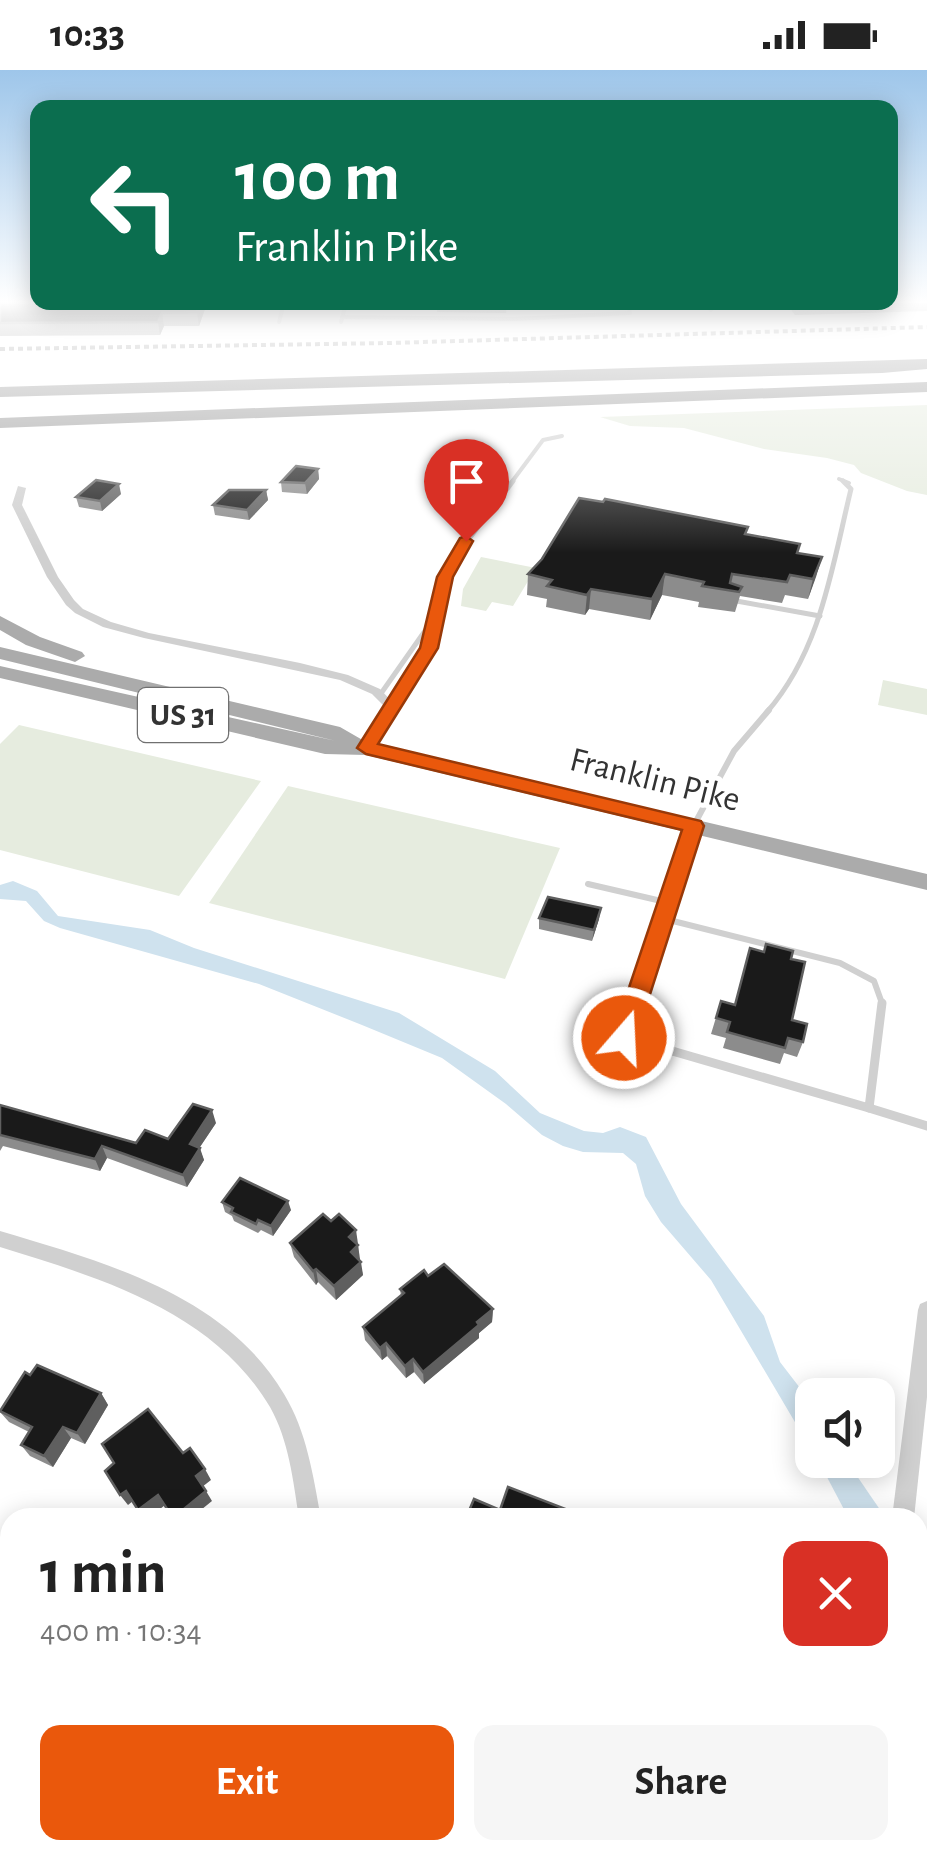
<!DOCTYPE html>
<html lang="en">
<head>
<meta charset="utf-8">
<style>
	:root { --surface:#fff; --page:#f6f6f6; --text:#222; --muted:#767676; --accent:#ea580c }
	body { margin:0; font-family:"Alegreya Sans",sans-serif; background:var(--page); color:var(--text); height:100vh; display:flex; flex-direction:column; font-size:38px; white-space:nowrap }
	* { box-sizing:border-box; margin:0 }
	p { font-size:32px; color:var(--muted) }
	.icon { flex:none; width:55px; height:55px; fill:none; stroke:currentColor; stroke-width:2; stroke-linecap:round; stroke-linejoin:round }
	.map { position:relative; flex:1; overflow:hidden }
	.side { position:absolute; left:0px; top:1438px; width:928px; height:352px; display:flex; flex-direction:column; background:var(--surface); border-radius:30px 30px 0 0; box-shadow:0 5px 25px #0003 }
	.side>* { flex:none }
	.hud { position:absolute; left:30px; top:30px; width:868px; height:210px; border-radius:20px; box-shadow:0 5px 25px #0003; background:#0b6e4f; color:#fff; overflow:hidden }
	.controls { position:absolute; left:795px; top:1308px; display:grid; gap:20px }
	.controls a { display:grid; place-items:center; width:100px; height:100px; border-radius:20px; background:var(--surface); box-shadow:0 5px 25px #0003; font-size:50px }
	.pin { position:absolute; display:grid; place-items:center; width:85px; height:85px; color:#fff; margin:-102px -42px; border-radius:50% 50% 50% 0; rotate:-45deg; box-shadow:0 0 10px #0007 }
	.pin .icon { rotate:45deg }
	.me { position:absolute; width:110px; margin:-55px; rotate:19deg; stroke-linejoin:round; filter:drop-shadow(0 0 8px #0008) }
	.turn { display:flex; align-items:center; gap:35px; height:210px; padding:0 40px; font-size:45px }
	.turn .icon { width:130px; height:130px; stroke-width:2.5 }
	.turn b { display:block; font-size:70px; line-height:85px }
	.round { display:grid; place-items:center; flex:none; width:105px; height:105px; border-radius:20px; background:var(--page) }
	.headline { display:flex; align-items:center; justify-content:space-between; height:170px; padding:0 40px }
	h1 { font-size:60px; font-weight:700; line-height:75px }
	.primary-button { display:flex; gap:20px; margin-top:auto; padding:20px 40px }
	.primary-button a { flex:1; height:115px; border-radius:20px; background:var(--accent); color:#fff; font-size:40px; font-weight:700; line-height:115px; text-align:center }
	.primary-button a+a { background:var(--page); color:var(--text) }
	.status { display:flex; justify-content:space-between; align-items:center; height:70px; padding:0 50px; background:var(--surface); direction:ltr }
	.status svg { height:28px; fill:currentColor }
	.map>svg:first-child { display:block }
	.green { fill:#e6ecdf }
	.water { fill:#cfe2ee }
	.lines { fill:none; stroke-linecap:round; stroke-linejoin:round }
	.service-far3 { stroke:#d0d0d0; stroke-width:4 }
	.service-far2 { stroke:#d0d0d0; stroke-width:5 }
	.service-far1 { stroke:#d0d0d0; stroke-width:6 }
	.service { stroke:#d0d0d0; stroke-width:9 }
	.minor { fill:#d0d0d0; fill-rule:evenodd }
	.primary { fill:#ababab; fill-rule:evenodd }
	.motorway { fill:#9a9a9a; fill-rule:evenodd }
	.rail { stroke:#888; stroke-width:4; stroke-dasharray:5 4; stroke-linecap:butt }
	.wall { fill:#8c8c8c }
	.shaded-wall { fill:#5f5f5f }
	.building { fill:#1a1a1a; stroke:#5f5f5f; stroke-width:2.5 }
	.route { fill:#ea580c; stroke:#983908; stroke-width:2.5 }
	.labels { text-anchor:middle; dominant-baseline:central; stroke-width:10; stroke-linejoin:round; paint-order:stroke }
	.shield { fill:#fff; stroke:#707070; stroke-width:2.5 }
	.shield-label { font-size:32px; font-weight:bold; fill:#333 }
	.street-label { font-size:35px; fill:#333; stroke:#fff }
</style>
</head>
<body>
<div class="status"><b>10:33</b><svg viewBox="0 0 49 12"><path d="M0 12V9h3v3zM5 12V6h3v6zM10 12V3h3v9zM15 12V0h3v12zM26 1h20v11H26zM47 4h2v5h-2z"/></svg></div>
<div class="map">
<svg width="927" height="1789" viewBox="0 0 927 1789">
	<rect width="100%" height="100%" fill="#fff"/>
	<!-- green -->
	<g class="green">
		<polygon points="927,335 927,425 907,421 861,403 854,395 827,388 764,379 684,358 630,356 600,347"/>
		<polygon points="481,487 536,498 513,536 492,532 486,541 461,536 463,519"/>
		<polygon points="883,610 927,619 927,645 878,635"/>
		<polygon points="19,655 261,711 179,826 0,780 0,674"/>
		<polygon points="288,716 560,778 505,909 209,833"/>
	</g>
	<!-- water -->
	<g class="water">
		<polygon points="13,811 37,821 58,846 150,860 194,878 399,943 495,1001 540,1043 584,1061 603,1063 620,1057 646,1067 681,1134 764,1246 780,1292 810,1331 812,1381 711,1210 661,1152 645,1126 636,1094 623,1083 583,1082 563,1076 542,1065 506,1034 442,988 362,955 259,914 60,858 44,851 26,831 0,829 0,815"/>
		<polygon points="818,1390 846,1390 885,1447 848,1447"/>
	</g>
	<g class="lines">
		<!-- service-far3 -->
		<g class="service-far3">
			<polyline points="707,233 711,240"/>
			<polyline points="342,247 515,249 630,243 627,233"/>
			<polyline points="279,252 284,233"/>
			<polyline points="341,252 346,233"/>
			<polyline points="839,409 849,413"/>
			<polyline points="511,413 543,370 562,366"/>
		</g>
		<!-- service-far2 -->
		<g class="service-far2">
			<polyline points="731,530 820,546"/>
			<polyline points="434,548 452,491 513,411"/>
			<polyline points="382,622 434,548 429,577 391,637"/>
			<path d="M767 642C821 580 832 497 851 419L843 411"/>
		</g>
		<!-- service-far1 -->
		<g class="service-far1">
			<polyline points="588,814 670,833"/>
			<polyline points="665,849 840,893 874,911 883,936"/>
			<polyline points="634,936 694,755 734,681 769,640"/>
		</g>
		<!-- service -->
		<g class="service">
			<polyline points="635,933 624,967 869,1038 882,933"/>
			<polyline points="869,1038 927,1056"/>
		</g>
		<!-- minor -->
		<g class="minor">
			<polygon points="18,416 26,418 22,435 58,507 74,530 83,539 111,552 149,563 300,593 348,605 380,619 397,637 370,681 362,681 360,678 385,637 372,624 340,610 144,568 103,557 75,543 66,535 47,507 12,435"/>
			<path d="M0 1161C103 1192 225 1224 284 1324 307 1362 313 1405 321 1448H299C293 1410 289 1371 270 1337 213 1241 100 1208 0 1177Z"/>
			<polygon points="927,1231 927,1327 914,1448 892,1448 918,1240 920,1234"/>
			<polygon points="205,1780 231,1780 228,1789 202,1789"/>
			<polygon points="854,1780 880,1780 879,1789 853,1789"/>
		</g>
		<!-- primary -->
		<g class="primary">
			<polygon points="0,546 40,567 82,582 85,586 75,592 26,575 0,560"/>
			<polygon points="0,577 340,657 366,672 927,804 927,820 366,685 325,684 0,608 0,596 336,671 0,589"/>
		</g>
		<!-- motorway -->
		<g class="motorway">
			<polygon points="927,289 927,299 882,303 0,327 0,317"/>
			<polygon points="927,312 927,322 0,358 0,348"/>
		</g>
		<!-- rail -->
		<polyline class="rail" points="0,279 390,273 927,257"/>
	</g>
	<!-- wall -->
	<g class="wall">
		<polygon points="0,233 207,233 199,256 164,256 160,265 0,266"/>
		<polygon points="437,233 507,233 506,243 437,242"/>
		<polygon points="719,233 763,233 720,234"/>
		<polygon points="786,233 927,233 927,241 795,245"/>
		<polygon points="318,399 319,409 307,424 282,422 281,412"/>
		<polygon points="266,420 268,430 249,450 215,445 213,435"/>
		<polygon points="121,424 102,441 79,437 76,427"/>
		<polygon points="746,464 798,483 822,487 808,529 785,525 782,533 740,526 735,542 698,537 699,532 662,525 650,550 589,539 585,545 546,537 547,529 527,525 528,504"/>
		<polygon points="539,848 599,849 592,871 539,859"/>
		<polygon points="791,889 792,950 803,972 797,987 784,983 780,994 723,978 726,968 711,964 721,931 734,935"/>
		<polygon points="0,1035 136,1073 168,1069 216,1053 199,1078 204,1090 187,1117 107,1088 100,1101 3,1076 0,1081"/>
		<polygon points="222,1132 291,1140 273,1166 261,1160 258,1163 234,1151 232,1146 225,1142"/>
		<polygon points="290,1173 358,1174 359,1190 363,1205 336,1230 318,1212 316,1215 294,1187"/>
		<polygon points="428,1206 493,1239 492,1252 479,1263 479,1268 424,1314 414,1302 406,1308 387,1286 382,1290 365,1270 363,1257 401,1226 400,1219"/>
		<polygon points="30,1305 101,1323 108,1335 85,1374 71,1368 53,1397 30,1386 21,1375 29,1362 9,1352 0,1342"/>
	</g>
	<!-- shaded-wall -->
	<g class="shaded-wall">
		<polygon points="200,233 207,233 199,256 197,242"/>
		<polygon points="162,243 164,256 160,265 158,252"/>
		<polygon points="318,399 319,409 307,424 305,413"/>
		<polygon points="119,414 121,424 102,441 100,431"/>
		<polygon points="266,420 268,430 249,450 247,440"/>
		<polygon points="822,487 816,507 808,529 813,509"/>
		<polygon points="665,504 662,525 650,550 652,529"/>
		<polygon points="591,519 589,539 585,545 587,525"/>
		<polygon points="601,838 599,849 592,871 594,860"/>
		<polygon points="212,1040 216,1053 194,1086 190,1074"/>
		<polygon points="102,1076 107,1088 100,1101 95,1089"/>
		<polygon points="200,1078 204,1090 187,1117 183,1105"/>
		<polygon points="288,1131 291,1140 273,1166 271,1156"/>
		<polygon points="356,1160 358,1174 351,1181 349,1167"/>
		<polygon points="358,1175 360,1189 353,1195 351,1182"/>
		<polygon points="361,1192 363,1205 336,1230 334,1216"/>
		<polygon points="316,1199 318,1212 316,1215 313,1201"/>
		<polygon points="493,1239 492,1252 479,1263 479,1268 424,1314 423,1302"/>
		<polygon points="386,1273 387,1286 382,1290 380,1278"/>
		<polygon points="413,1289 414,1302 406,1308 405,1296"/>
		<polygon points="101,1323 108,1335 85,1374 77,1363"/>
		<polygon points="63,1357 71,1368 53,1397 44,1386"/>
		<polygon points="205,1399 211,1410 202,1417 196,1406"/>
		<polygon points="126,1421 133,1431 128,1435 120,1425"/>
		<polygon points="206,1421 212,1431 191,1448 173,1448"/>
		<polygon points="158,1425 165,1435 149,1448 144,1448 138,1440"/>
	</g>
	<!-- building -->
	<g class="building">
		<polygon points="0,233 200,233 197,242 162,243 158,252 0,253"/>
		<polygon points="296,396 318,399 305,413 281,412"/>
		<polygon points="96,410 119,414 100,431 76,427"/>
		<polygon points="229,420 266,420 247,440 213,435"/>
		<polygon points="579,428 603,432 605,429 748,457 745,464 800,474 797,483 822,487 813,509 790,505 787,512 732,504 730,513 742,517 739,522 702,516 704,512 665,504 652,529 591,519 587,525 547,516 552,510 528,504 542,489"/>
		<polygon points="548,827 601,838 594,860 539,848"/>
		<polygon points="766,874 793,881 791,889 805,892 792,950 807,954 803,972 788,968 785,978 727,962 730,952 716,948 721,931 735,935 750,878 764,882"/>
		<polygon points="193,1034 212,1040 190,1074 200,1078 183,1105 102,1076 95,1089 0,1065 0,1035 136,1073 145,1060 168,1069"/>
		<polygon points="240,1108 288,1131 271,1156 258,1150 256,1154 231,1142 233,1138 222,1132"/>
		<polygon points="323,1144 331,1151 339,1144 356,1160 349,1167 358,1175 351,1182 361,1192 334,1216 316,1199 313,1201 290,1173"/>
		<polygon points="444,1194 493,1239 477,1252 479,1255 423,1302 413,1289 405,1296 386,1273 380,1278 363,1257 404,1223 400,1219 424,1200 428,1206"/>
		<polygon points="37,1295 101,1323 77,1363 63,1357 44,1386 21,1375 32,1357 0,1341 25,1302 30,1305"/>
		<polygon points="148,1339 183,1383 190,1378 205,1399 196,1406 206,1421 173,1448 158,1425 138,1440 126,1421 120,1425 105,1401 114,1393 102,1374"/>
		<polygon points="508,1417 568,1440 566,1448 466,1448 474,1429 500,1440"/>
		<polygon points="0,1561 10,1566 10,1616 0,1611"/>
		<polygon points="330,1780 419,1780 416,1789 346,1789"/>
		<polygon points="520,1780 538,1789 517,1789"/>
	</g>
	<!-- sky -->
	<linearGradient id="sky" x2="0" y2="1"><stop stop-color="#9ec6ea"/><stop offset="0.48" stop-color="#fff"/><stop offset="1" stop-color="#fff" stop-opacity="0"/></linearGradient>
	<rect width="927" height="483" fill="url(#sky)"/>
	<!-- route -->
	<polygon class="route" points="466,466 473,471 453,507 438,578 378,674 701,751 704,756 636,968 632,974 616,974 612,968 682,760 366,684 357,678 420,578 437,507 460,468"/>
	<g class="labels">
		<!-- shield labels -->
		<rect class="shield" x="138" y="618" width="90" height="54" rx="8"/>
		<g class="shield-label">
			<text x="183" y="645">US 31</text>
		</g>
		<!-- street labels -->
		<g class="street-label">
			<text transform="translate(655 710) rotate(14)">Franklin Pike</text>
		</g>
	</g>
</svg>
<div class="controls">
<a><svg class="icon" aria-label="sound" viewBox="0 0 24 24"><path d="M4 9h4l5-4v14l-5-4H4zM17 9q2 3 0 6"/></svg></a>
</div>
<div class="pin" style="left:466px;top:471px;background:#d93025"><svg class="icon" aria-label="arrive" viewBox="0 0 24 24"><path d="M6 21V4h12l-3 4 3 4H6"/></svg></div>
<svg class="me" style="left:624px;top:968px" viewBox="-20 -20 40 40"><circle r="17" fill="#ea580c" stroke="#fff" stroke-width="3"/><path d="M0-11L8 9 0 5-8 9z" fill="#fff"/></svg>
<div class="hud">
<div class="turn"><svg class="icon" aria-label="left" viewBox="0 0 24 24"><path d="M17 20v-9H6M10 6l-5 5 5 5"/></svg><div><b>100 m</b>Franklin Pike</div></div>
</div>
<section class="side">
<div class="headline"><div><h1>1 min</h1><p>400 m · 10:34</p></div><a class="round" style="background:#d93025;color:#fff"><svg class="icon" aria-label="close" viewBox="0 0 24 24"><path d="M6 6l12 12M18 6L6 18"/></svg></a></div>
<div class="primary-button"><a>Exit</a><a>Share</a></div>
</section>
</div>
</body>
</html>
